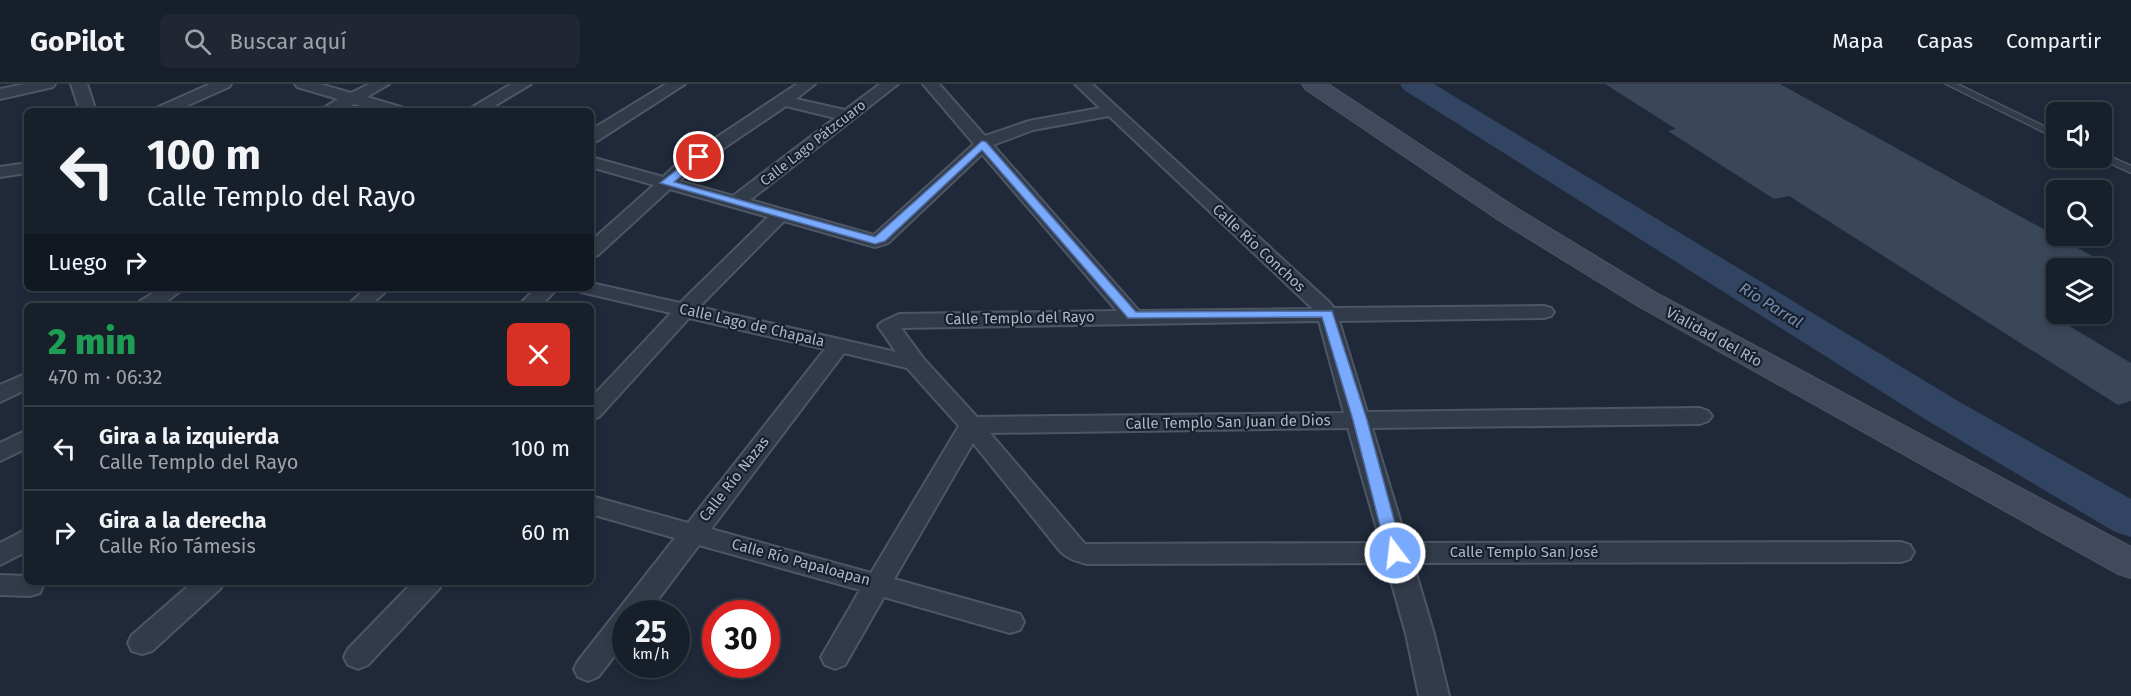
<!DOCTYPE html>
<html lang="es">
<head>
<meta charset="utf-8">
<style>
	:root { --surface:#171f2b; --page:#202733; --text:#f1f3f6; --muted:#9ea2a9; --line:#363d47 }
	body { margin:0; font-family:"Fira Sans",sans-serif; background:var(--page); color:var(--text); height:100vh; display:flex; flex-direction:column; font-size:22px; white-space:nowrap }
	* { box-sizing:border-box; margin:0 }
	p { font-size:20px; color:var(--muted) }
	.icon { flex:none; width:33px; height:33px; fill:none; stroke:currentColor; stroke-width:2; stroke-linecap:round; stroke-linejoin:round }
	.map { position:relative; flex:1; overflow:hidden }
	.side { position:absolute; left:24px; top:219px; width:570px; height:282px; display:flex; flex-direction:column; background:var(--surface); border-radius:9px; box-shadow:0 3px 9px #0003,0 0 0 2px var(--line) }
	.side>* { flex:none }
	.banner { position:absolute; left:24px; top:24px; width:570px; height:183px; border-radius:9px; box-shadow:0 3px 9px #0003,0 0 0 2px var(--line); background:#171f2b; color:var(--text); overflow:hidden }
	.tools { position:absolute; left:2046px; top:18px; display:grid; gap:12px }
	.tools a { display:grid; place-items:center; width:66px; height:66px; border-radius:9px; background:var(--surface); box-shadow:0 3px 9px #0003,0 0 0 2px var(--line); font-size:30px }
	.speed { position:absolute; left:612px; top:516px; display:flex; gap:12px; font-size:30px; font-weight:700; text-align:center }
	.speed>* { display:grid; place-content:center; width:78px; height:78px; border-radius:50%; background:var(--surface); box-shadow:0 3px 9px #0003,0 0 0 2px var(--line); line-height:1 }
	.speed small { font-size:15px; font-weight:400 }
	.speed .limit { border:9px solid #d22; background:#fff; color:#111 }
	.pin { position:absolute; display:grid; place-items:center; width:51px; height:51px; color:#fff; margin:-26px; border:3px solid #fff; border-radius:50%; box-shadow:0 2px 6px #0007 }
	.me { position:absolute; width:66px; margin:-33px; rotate:345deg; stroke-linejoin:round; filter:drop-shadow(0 0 4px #0008) }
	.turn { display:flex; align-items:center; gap:21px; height:126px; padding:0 24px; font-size:27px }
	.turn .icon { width:78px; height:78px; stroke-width:2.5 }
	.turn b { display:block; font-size:42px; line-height:51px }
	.then { display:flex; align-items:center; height:57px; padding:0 24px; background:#0003; gap:12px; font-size:22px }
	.round { display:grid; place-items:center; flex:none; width:63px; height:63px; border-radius:9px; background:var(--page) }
	.head { display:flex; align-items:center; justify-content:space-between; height:102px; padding:0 24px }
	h1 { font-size:36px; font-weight:800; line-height:45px; color:#1e9e55 }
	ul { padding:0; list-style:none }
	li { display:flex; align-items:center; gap:18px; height:84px; padding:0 24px; border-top:2px solid var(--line) }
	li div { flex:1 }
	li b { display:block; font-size:22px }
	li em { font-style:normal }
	header { display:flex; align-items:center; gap:36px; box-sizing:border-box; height:84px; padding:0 30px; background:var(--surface); border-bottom:2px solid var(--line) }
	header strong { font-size:28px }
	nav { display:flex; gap:33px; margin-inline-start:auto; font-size:21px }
	.search { width:420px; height:54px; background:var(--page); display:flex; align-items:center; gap:15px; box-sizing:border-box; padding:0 21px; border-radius:9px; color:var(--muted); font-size:22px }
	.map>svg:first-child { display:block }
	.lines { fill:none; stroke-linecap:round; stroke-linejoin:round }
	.river { fill:#314461; fill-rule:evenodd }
	.building { fill:#3a4759 }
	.service-casing { stroke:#4d5664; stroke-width:3 }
	.minor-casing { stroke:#4d5664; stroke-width:4 }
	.secondary-casing { stroke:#4d5664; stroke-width:2 }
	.service { fill:#323b49; fill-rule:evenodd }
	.minor { fill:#323b49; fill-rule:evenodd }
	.secondary { fill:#404a5c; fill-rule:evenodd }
	.route { fill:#79aafe; stroke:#4f6ea5; stroke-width:1.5 }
	.labels { text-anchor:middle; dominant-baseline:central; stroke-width:4.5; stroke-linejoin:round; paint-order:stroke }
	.far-street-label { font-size:14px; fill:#acb6c6; stroke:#18202d }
	.street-label { font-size:15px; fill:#acb6c6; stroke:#18202d }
	.water-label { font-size:16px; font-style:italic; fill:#738cb1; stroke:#18202d }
</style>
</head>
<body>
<header>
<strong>GoPilot</strong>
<div class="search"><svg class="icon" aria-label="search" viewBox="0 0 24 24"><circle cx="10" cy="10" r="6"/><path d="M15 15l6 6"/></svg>Buscar aquí</div>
<nav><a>Mapa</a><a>Capas</a><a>Compartir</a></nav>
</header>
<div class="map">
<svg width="2131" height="612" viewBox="0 0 2131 612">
	<rect width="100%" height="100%" fill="#1f2939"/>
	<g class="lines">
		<!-- river -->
		<polygon class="river" points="1400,0 1434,0 1958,317 2131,415 2131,453 2115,448 1928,337 1404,6"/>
	</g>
	<!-- building -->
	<polygon class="building" points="1605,0 1780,0 2114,184 2056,184 2056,234 2131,279 2131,317 2118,321 1789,112 1774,115 1668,47 1676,45"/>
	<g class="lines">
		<!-- service casing -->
		<g class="service-casing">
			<g id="service">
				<polygon points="1946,0 1957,0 2056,48 2056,54"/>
				<polygon points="2102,69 2131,82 2131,89 2099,74 2102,74"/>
			</g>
		</g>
		<!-- minor casing -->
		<g class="minor-casing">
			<g id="minor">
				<polygon points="25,0 55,0 53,3 0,15 0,5"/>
				<polygon points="71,0 87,0 96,27 80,27"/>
				<polygon points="210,0 231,0 229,3 175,27 154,27 156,24"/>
				<polygon points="295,0 320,0 351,9 369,0 389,0 367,13 404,24 406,27 380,27 354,20 340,27 319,27 338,15 297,3"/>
				<polygon points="511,0 531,0 486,27 466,27"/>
				<polygon points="666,0 685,0 597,57 591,58 591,46"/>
				<path d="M797 0H815L796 15 845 26 880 0H898L750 116 874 151 974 60 923 0H939L985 52 1029 37 1100 24 1075 0H1092L1329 218 1334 224 1544 222 1551 224 1554 228 1551 232 1544 234 1339 237 1367 328 1700 324 1708 327 1712 332 1708 337 1700 340 1372 344 1407 459 1901 458 1910 461 1914 468 1910 475 1901 478 1413 479 1434 550 1449 612H1419L1406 550 1386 479 1087 480C1076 477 1068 475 1060 467L973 359 894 495 1020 530 1024 538 1020 546 1010 549 884 513 845 581 835 585 825 581 821 573 860 506 699 461 647 530H626V557L598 593 588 597 578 593 574 585 578 577 675 454 591 430V412L688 439 825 265 689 234 599 333 591 336V314L671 229 581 208 578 204H591V199L680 219 768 133 670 105 598 171 591 173V157L654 101 591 83V73L663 93 678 79ZM786 22 835 34 733 112 679 97 690 87ZM1109 32 1313 225 1139 227 993 61 1033 46ZM982 70 1117 227 899 230 882 238 878 242 896 268 699 223 784 137 875 163 888 159ZM1319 237 1344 329 977 333 923 274 901 244ZM844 269 907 284 959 342 871 489 711 445ZM1348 344 1381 459 1085 460 990 349Z"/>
				<polygon points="27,79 27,89 0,93 0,83"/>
				<polygon points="161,204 185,204 160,222 136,222 139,218"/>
				<polygon points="367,204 390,204 369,222 346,222"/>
				<polygon points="536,204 558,204 540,222 518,222"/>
				<polygon points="27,289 27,305 0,318 0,301"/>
				<polygon points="27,346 27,364 0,377 0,359"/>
				<polygon points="27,445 27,467 0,481 0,459"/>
				<polygon points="0,491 27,492 27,498 41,498 43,502 40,509 30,512 0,511"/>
				<polygon points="193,498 224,498 220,505 152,567 142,570 132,567 128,559 132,551"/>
				<polygon points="413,498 443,498 439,505 368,581 358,585 348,581 344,573 348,565"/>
			</g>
		</g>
		<!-- secondary casing -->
		<g class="secondary-casing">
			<polygon id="secondary" points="1302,0 1328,0 1518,125 1658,210 2131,463 2131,494 2118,490 1638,222 1500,137 1305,5"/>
		</g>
		<!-- service -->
		<use href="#service" class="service"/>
		<!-- minor -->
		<use href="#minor" class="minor"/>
		<!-- secondary -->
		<use href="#secondary" class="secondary"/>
	</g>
	<!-- route -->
	<polygon class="route" points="982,57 986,58 1136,228 1332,227 1367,336 1403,469 1401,473 1390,473 1387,469 1353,336 1322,233 1128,234 982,66 885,157 875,160 660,99 696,71 703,71 703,75 674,98 875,153"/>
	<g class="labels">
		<!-- far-street labels -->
		<g class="far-street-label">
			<text transform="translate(813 59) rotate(-38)">Calle Lago Pátzcuaro</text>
		</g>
		<!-- street labels -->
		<g class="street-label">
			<text transform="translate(1259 164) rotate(43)">Calle Río Conchos</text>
			<text transform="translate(1020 234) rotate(-1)">Calle Templo del Rayo</text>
			<text transform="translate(752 241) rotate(13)">Calle Lago de Chapala</text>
			<text transform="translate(1714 253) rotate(29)">Vialidad del Río</text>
			<text transform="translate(1228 338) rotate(-1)">Calle Templo San Juan de Dios</text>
			<text transform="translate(734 395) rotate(-52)">Calle Río Nazas</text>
			<text x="1524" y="468">Calle Templo San José</text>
			<text transform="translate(801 478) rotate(15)">Calle Río Papaloapan</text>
		</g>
		<!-- water labels -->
		<g class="water-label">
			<text transform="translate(1771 221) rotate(32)">Río Parral</text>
		</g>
	</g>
</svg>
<div class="tools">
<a><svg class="icon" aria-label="sound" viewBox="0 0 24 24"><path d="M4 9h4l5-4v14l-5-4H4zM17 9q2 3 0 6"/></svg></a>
<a><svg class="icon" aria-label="search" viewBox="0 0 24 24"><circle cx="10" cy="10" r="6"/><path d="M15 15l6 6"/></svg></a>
<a><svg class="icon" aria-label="layers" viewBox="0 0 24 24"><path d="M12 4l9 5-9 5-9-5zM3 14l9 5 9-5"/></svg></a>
</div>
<div class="speed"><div>25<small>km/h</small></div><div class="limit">30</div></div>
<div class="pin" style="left:699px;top:73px;background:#d93025"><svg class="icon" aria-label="arrive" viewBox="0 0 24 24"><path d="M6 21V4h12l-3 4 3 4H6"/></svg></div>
<svg class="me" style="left:1395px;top:469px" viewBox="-20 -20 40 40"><circle r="17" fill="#79aafe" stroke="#fff" stroke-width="3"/><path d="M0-11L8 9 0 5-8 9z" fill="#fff"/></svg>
<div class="banner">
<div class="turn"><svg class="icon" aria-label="left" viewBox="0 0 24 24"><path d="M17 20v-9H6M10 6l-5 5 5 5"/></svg><div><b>100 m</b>Calle Templo del Rayo</div></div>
<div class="then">Luego<svg class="icon" aria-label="right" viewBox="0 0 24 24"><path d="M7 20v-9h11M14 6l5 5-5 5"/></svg></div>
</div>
<section class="side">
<div class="head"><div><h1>2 min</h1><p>470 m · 06:32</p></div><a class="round" style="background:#d93025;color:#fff"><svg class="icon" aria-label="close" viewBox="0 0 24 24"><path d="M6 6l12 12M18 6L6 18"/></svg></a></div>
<ul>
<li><svg class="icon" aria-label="left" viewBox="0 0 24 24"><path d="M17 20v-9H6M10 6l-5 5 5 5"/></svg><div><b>Gira a la izquierda</b><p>Calle Templo del Rayo</p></div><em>100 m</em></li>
<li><svg class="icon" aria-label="right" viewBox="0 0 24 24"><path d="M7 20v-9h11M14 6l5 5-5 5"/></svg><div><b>Gira a la derecha</b><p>Calle Río Támesis</p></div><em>60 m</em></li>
</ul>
</section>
</div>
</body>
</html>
